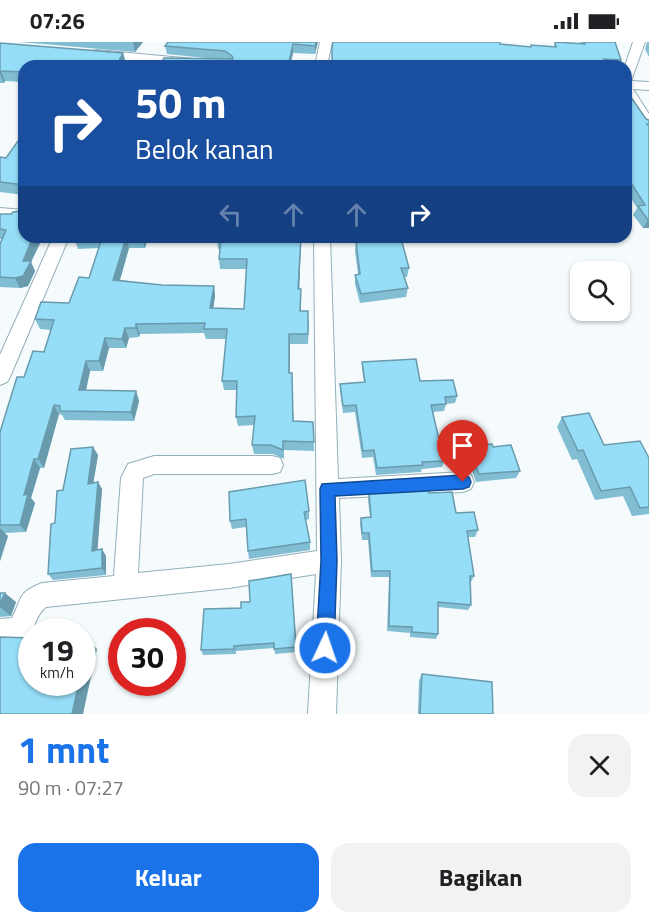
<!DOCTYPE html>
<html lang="id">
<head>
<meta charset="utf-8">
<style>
	:root { --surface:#fff; --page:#f2f2f2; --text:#202124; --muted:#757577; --accent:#1a73e8 }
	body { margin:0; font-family:"Titillium Web",sans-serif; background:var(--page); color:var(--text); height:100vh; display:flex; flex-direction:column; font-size:22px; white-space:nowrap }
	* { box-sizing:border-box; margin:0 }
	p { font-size:20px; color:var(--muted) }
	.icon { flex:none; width:33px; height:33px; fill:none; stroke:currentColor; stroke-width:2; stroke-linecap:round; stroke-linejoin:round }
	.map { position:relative; height:672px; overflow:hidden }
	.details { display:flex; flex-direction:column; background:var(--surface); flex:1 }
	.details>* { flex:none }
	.banner { position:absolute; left:18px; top:18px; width:614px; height:183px; border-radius:18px; box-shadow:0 2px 4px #0004; background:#1a4fa0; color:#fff; overflow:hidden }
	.tools { position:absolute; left:570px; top:219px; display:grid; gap:12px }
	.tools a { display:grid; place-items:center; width:60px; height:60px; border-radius:12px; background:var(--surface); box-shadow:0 2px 4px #0004; font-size:30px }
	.speed { position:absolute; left:18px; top:576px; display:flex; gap:12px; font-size:30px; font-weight:700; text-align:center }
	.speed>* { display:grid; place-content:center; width:78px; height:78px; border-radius:50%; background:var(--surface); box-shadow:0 2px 4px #0004; line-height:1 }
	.speed small { font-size:15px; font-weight:400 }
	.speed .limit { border:9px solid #d22; background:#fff; color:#111 }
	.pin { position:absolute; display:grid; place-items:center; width:51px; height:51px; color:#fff; margin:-62px -26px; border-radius:50% 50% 50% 0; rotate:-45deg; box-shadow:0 0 6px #0007 }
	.pin .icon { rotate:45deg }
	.me { position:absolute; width:66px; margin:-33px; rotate:3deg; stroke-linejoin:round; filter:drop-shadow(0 0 4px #0008) }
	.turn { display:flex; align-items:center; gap:21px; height:126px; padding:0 18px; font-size:27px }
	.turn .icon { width:78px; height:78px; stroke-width:2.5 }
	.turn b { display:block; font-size:42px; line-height:51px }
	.lanes { display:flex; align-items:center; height:57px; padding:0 18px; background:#0003; justify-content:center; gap:30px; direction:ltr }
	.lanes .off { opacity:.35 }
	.round { display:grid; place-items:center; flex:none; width:63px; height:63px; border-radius:18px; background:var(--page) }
	.overview { display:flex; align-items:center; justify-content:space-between; height:102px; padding:0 18px }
	h1 { font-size:36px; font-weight:700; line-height:45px; color:var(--accent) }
	.primary-button { display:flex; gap:12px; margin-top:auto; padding:12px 18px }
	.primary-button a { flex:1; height:69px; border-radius:18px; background:var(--accent); color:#fff; font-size:24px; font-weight:700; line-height:69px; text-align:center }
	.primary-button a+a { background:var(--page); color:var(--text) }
	.status { display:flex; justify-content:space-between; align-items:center; height:42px; padding:0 30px; background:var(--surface); direction:ltr }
	.status svg { height:16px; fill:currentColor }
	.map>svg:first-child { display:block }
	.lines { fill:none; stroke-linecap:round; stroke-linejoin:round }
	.minor-casing { stroke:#92afba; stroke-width:2 }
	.minor { fill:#fff; fill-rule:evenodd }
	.wall { fill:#81bed4 }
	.shaded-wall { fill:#699bad }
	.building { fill:#96ddf7; stroke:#699bad; stroke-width:1.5 }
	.route { fill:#1a73e8; stroke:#114b97; stroke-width:1.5 }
</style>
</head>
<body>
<div class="status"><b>07:26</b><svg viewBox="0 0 49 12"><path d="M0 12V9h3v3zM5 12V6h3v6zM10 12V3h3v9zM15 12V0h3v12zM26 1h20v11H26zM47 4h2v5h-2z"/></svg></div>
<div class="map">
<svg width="649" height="672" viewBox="0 0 649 672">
	<rect width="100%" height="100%" fill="#f5fbfd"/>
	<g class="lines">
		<!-- minor casing -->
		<g class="minor-casing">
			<g id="minor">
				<polygon points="320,0 332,0 327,24 315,24"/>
				<polygon points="633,0 645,0 631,39 649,40 649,48 633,47 649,72 649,86 644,85 626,56 625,24"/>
				<polygon points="97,8 226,20 232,24 186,24 93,15 93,9"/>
				<polygon points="0,166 24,168 24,178 0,176"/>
				<polygon points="53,195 69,195 10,335 7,340 0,343 0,313"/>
				<path d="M314 195H330L338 437 463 430 471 433 474 440 471 447 463 450 339 456 341 519 336 672H308L316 532 229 546 46 565C36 572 35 586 28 596L0 603V577L12 576C23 555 17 551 42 541L114 534 121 436 128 422 154 414H272L280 416 283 423 280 430 272 432H154L143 436 138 531 229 522 317 509Z"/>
			</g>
		</g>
		<!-- minor -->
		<use href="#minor" class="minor"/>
	</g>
	<!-- wall -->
	<g class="wall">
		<polygon points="19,0 143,0 135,10"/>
		<polygon points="168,0 318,0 315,12 293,11 290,24 159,24 215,17 167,12 165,4"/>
		<polygon points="555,0 580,2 580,0 615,0 621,18 619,24 332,24 500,2 530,5 531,3 554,4"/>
		<polygon points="647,0 649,0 649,15 645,7"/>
		<polygon points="0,1 123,11 126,21 124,24 24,24 24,40 5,39 4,41 0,41"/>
		<polygon points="626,48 646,77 649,78 649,186 643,186 633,173 637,166 626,148"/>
		<polygon points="24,100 24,195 43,195 31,220 35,229 28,244 20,246 0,245 0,202 2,197 0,197 0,172 11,172 21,169 24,153 0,150 0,115 6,116"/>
		<polygon points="74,195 148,195 145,206 129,206 120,238 162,243 214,244 215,254 213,266 244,267 247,227 220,227 219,217 220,207 218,207 217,197 301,195 299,247 301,247 301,269 309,279 308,302 290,302 290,331 294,379 313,380 314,409 284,408 284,417 273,412 254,412 252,403 254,383 238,384 236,375 237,348 224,348 222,339 226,297 206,297 204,291 140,292 139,295 129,296 126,306 109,306 103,329 90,329 86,348 136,349 139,359 134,379 65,378 62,373 59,372 44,426 40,426 31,456 35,461 26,490 4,491 8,494 0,519 0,390 24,335 44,310 51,288 40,287 35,277 69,261 89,236 99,206 78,207 74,196"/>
		<polygon points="356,200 409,226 407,235 404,235 408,246 406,255 360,261 355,242 355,233 358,232 355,209"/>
		<polygon points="362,320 420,339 457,354 455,361 446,362 444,369 433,370 444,419 442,425 422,427 421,430 376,433 373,415 362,416 355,370 343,371 340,349 340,342 364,340 362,327"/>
		<polygon points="562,375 604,403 649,416 649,472 632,474 623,454 595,458 577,417 572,418 557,385"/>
		<polygon points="468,404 520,429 516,436 476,440 466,412"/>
		<polygon points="98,413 93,441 102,447 97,508 106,514 106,533 53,538 48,532 55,481"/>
		<polygon points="369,451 429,451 478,488 475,495 468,495 474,534 471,540 470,540 471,563 468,568 438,565 438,592 436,597 410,595 410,591 387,589 389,535 371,535 368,498 362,498 360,482 361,476 370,475 368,458"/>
		<polygon points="309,469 309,477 306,478 310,500 310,508 249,517 248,509 246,485 232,487 230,479"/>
		<polygon points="291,532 297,610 275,612 274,606 236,609 236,612 203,613 201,608 241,566"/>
		<polygon points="0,551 16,560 11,574 0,575"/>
		<polygon points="422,632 493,672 418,672 419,638"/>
	</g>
	<!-- shaded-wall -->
	<g class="shaded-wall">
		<polygon points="133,0 143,0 135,10"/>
		<polygon points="316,0 318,0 315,12 315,4"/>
		<polygon points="293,2 293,11 290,24 288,24"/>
		<polygon points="123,11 126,21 124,24 118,24 117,22"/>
		<polygon points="1,29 5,39 4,41 0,32"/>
		<polygon points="649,177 649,186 643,186 648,178"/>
		<polygon points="33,195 43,195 31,220 35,229 28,244 20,246 15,236"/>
		<polygon points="142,195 148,195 145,206 142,196"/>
		<polygon points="301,195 299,257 298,247"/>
		<polygon points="126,196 129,206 117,248 113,238"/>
		<polygon points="214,244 215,254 212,276 210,266"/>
		<polygon points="136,282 140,292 139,295 136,286"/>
		<polygon points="125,286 129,296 126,306 122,297"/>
		<polygon points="289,292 290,302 289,340"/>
		<polygon points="105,296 109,306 103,329 99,319"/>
		<polygon points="86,319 90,329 84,358 79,348"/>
		<polygon points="136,349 139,359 134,379 131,370"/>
		<polygon points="54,363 59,372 44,426 38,417"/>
		<polygon points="93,405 98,413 92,449 88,442"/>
		<polygon points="34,417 40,426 31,456 35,461 26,490 20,483 24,453"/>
		<polygon points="98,440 102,447 97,515 92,509"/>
		<polygon points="0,486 8,494 0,519"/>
		<polygon points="102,507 106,514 106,533 102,526"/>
		<polygon points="5,551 16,560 11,574 0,565 0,562"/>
		<polygon points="89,599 97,607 83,672 72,672 79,640 82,640 82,625"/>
	</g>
	<!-- building -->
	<g class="building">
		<polygon points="168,0 316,0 315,4 293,2 288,24 159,24 164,16 233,17 232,14 225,9 165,4"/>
		<polygon points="333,0 500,0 500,2 531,5 531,3 556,5 555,0 585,2 584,0 615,0 621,18 604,17 609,24 332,24 332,5"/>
		<polygon points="0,1 123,11 117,22 112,22 111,24 24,24 24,30 1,29 0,31"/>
		<polygon points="626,48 646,77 649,78 649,82 647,82 649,84 649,177 648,178 638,164 645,163 626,133"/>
		<polygon points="18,99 24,100 24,143 0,140 0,115 6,116"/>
		<polygon points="24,153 24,195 33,195 23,219 31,219 23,234 15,236 0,235 0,202 6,188 0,187 0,172 11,172 13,170 21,169 21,157"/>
		<polygon points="74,195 142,195 142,196 126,196 113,238 162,243 214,244 210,266 244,267 247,217 219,217 221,197 217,197 217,195 301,195 298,247 301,247 300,269 308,269 308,292 289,292 289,331 292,331 293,379 313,380 314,400 283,399 283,408 271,403 252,403 255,374 236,375 237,339 222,339 227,287 204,287 205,281 136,282 136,286 125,286 122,297 105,296 99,319 86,319 79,348 136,349 131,370 60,369 60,364 54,363 38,417 34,417 24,453 28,452 20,483 0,483 0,390 17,335 24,335 33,309 44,310 54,278 35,277 41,260 69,261 79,235 89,236 102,196 74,196"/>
		<polygon points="356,200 402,200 409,226 401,226 408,246 361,252 355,233 360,232"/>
		<polygon points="416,317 420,339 453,338 457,354 445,355 446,362 431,363 444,419 422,420 423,423 377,426 374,408 363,409 356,363 343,364 340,342 365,340 362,320"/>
		<polygon points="589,371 604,403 640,399 649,416 649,465 640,466 630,445 601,449 583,408 578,409 562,375"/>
		<polygon points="492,402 493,405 511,403 520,429 479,432 468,404"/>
		<polygon points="93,405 88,442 98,440 92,509 102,507 102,526 48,532 51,482 55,481 57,449 63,448 71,407"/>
		<polygon points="305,438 309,469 304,470 310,500 248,509 246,477 230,479 229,450"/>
		<polygon points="428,447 429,451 452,450 456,471 474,470 478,488 467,489 474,534 470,534 471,563 438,560 438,592 412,590 412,585 389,584 390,529 372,529 369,491 362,491 361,476 371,475 369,451"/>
		<polygon points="291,532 296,605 274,607 274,601 234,604 234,607 201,608 204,567 241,566 241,560 250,560 249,539"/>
		<polygon points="0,551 5,551 0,562"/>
		<polygon points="0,595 32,596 32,640 79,640 72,672 0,672"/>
		<polygon points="82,599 89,599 82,625"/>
		<polygon points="422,632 492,640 493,672 420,672"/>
	</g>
	<!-- route -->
	<polygon class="route" points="463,433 469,435 471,440 469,445 463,447 335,454 337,519 334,606 331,613 325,615 319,613 316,606 321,519 320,447 322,442"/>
</svg>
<div class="tools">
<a><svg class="icon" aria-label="search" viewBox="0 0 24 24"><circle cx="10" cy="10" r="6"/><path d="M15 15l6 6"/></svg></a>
</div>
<div class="speed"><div>19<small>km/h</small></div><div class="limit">30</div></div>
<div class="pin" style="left:463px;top:440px;background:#d93025"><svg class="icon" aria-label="arrive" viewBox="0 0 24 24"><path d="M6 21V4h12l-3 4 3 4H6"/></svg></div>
<svg class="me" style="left:325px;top:606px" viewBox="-20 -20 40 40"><circle r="17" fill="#1a73e8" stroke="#fff" stroke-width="3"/><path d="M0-11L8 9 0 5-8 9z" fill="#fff"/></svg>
<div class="banner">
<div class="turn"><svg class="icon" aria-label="right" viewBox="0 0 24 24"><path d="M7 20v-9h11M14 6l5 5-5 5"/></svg><div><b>50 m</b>Belok kanan</div></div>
<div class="lanes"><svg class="icon off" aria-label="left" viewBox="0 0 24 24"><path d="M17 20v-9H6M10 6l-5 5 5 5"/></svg><svg class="icon off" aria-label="ahead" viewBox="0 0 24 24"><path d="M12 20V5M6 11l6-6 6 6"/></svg><svg class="icon off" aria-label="ahead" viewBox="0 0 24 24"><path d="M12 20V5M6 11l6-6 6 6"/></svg><svg class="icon" aria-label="right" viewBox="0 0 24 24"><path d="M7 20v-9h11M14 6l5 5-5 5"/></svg></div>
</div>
</div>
<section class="details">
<div class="overview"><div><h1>1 mnt</h1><p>90 m · 07:27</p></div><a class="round"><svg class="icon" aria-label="close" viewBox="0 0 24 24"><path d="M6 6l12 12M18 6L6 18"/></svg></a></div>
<div class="primary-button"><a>Keluar</a><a>Bagikan</a></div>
</section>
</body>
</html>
